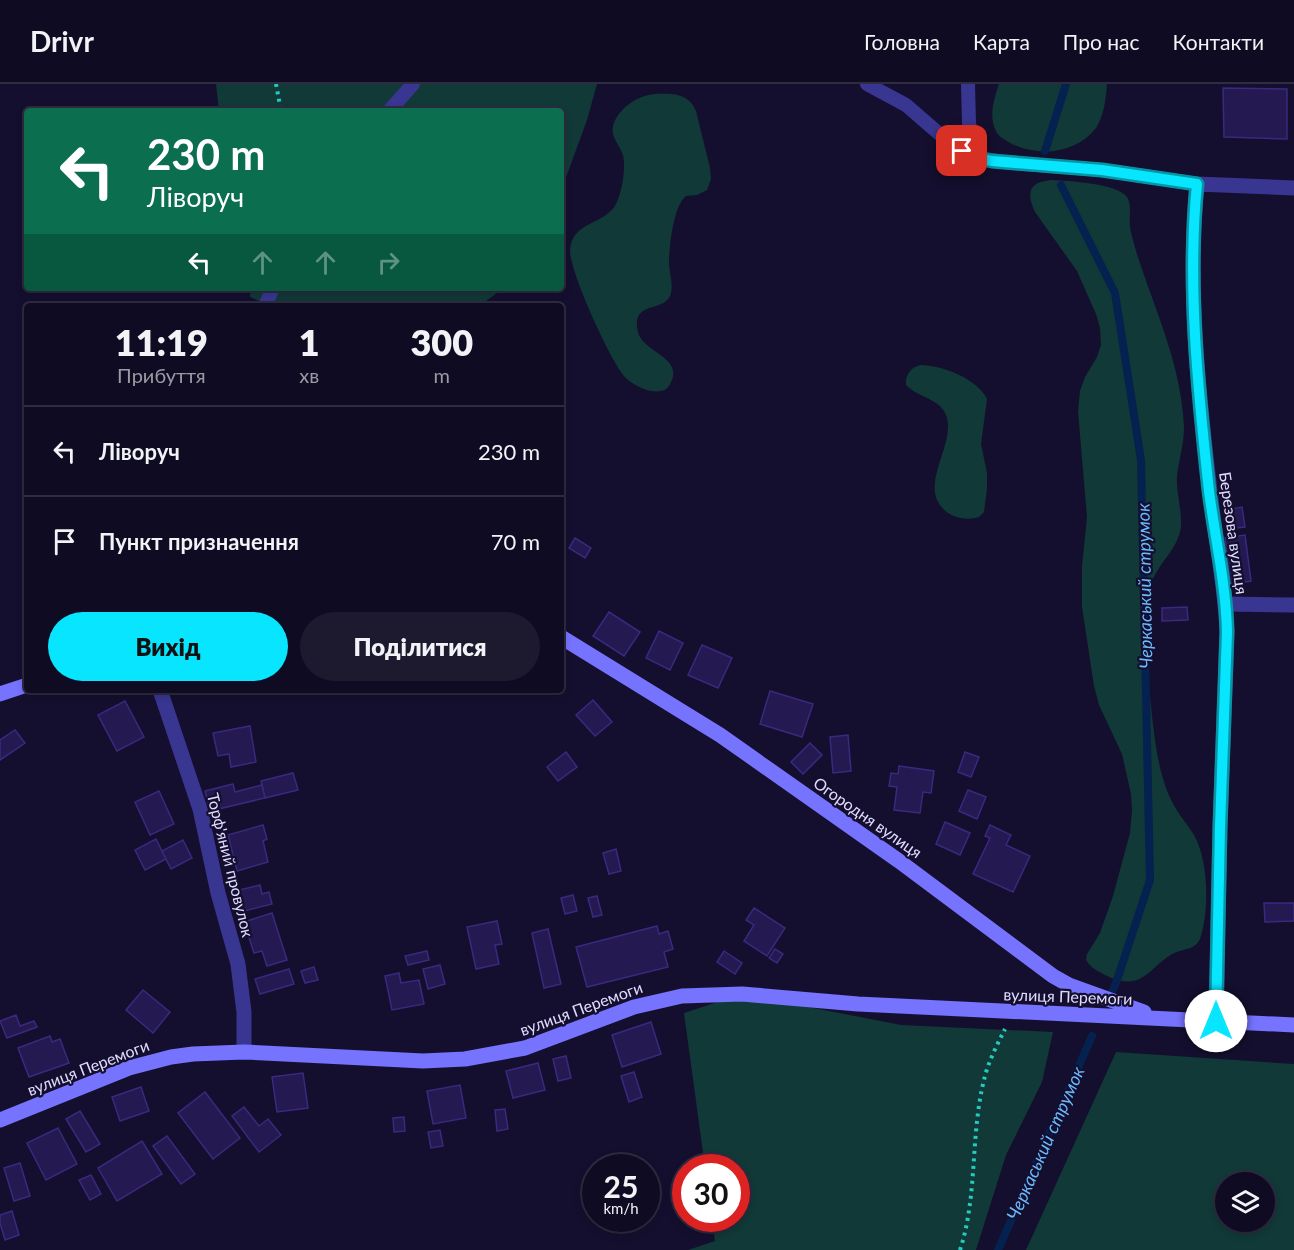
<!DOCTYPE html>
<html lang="uk">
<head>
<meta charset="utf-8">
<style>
	:root { --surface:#0f0b22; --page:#1d192f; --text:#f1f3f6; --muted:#9b9ba5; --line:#2f2b40; --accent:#08e6ff }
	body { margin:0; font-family:Lato,sans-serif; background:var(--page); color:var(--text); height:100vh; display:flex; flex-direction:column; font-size:22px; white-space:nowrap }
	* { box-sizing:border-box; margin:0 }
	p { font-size:20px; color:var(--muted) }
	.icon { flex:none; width:33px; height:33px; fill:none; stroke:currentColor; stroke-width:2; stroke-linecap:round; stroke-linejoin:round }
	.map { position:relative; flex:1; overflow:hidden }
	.panel { position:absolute; left:24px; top:219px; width:540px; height:390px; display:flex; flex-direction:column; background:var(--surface); border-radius:6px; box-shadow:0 3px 9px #0003,0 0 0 2px var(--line) }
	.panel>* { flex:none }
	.top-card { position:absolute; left:24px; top:24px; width:540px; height:183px; border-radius:6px; box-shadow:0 3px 9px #0003,0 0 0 2px var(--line); background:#0b6e4f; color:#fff; overflow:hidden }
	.controls { position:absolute; left:1215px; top:1088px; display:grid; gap:12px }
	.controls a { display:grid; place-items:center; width:60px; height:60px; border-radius:50%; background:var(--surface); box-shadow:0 3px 9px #0003,0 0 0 2px var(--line); font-size:30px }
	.speed { position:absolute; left:582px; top:1070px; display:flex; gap:12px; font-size:30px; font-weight:700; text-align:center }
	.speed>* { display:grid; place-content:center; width:78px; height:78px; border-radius:50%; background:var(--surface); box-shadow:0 3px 9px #0003,0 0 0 2px var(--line); line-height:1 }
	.speed small { font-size:15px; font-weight:400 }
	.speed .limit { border:9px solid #d22; background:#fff; color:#111 }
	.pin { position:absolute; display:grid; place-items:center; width:51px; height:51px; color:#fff; margin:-26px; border-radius:12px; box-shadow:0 3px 9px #0006 }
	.me { position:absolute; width:66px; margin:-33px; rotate:0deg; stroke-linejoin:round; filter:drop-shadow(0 0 4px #0008) }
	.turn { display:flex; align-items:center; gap:21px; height:126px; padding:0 24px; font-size:27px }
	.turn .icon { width:78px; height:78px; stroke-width:2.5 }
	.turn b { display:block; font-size:42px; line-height:51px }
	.lanes { display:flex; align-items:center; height:57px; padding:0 24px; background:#0003; justify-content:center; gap:30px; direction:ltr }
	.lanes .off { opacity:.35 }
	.eta { display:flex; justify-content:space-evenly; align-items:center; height:102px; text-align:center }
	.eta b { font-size:36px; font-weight:800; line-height:42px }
	.cta { display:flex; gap:12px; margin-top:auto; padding:12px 24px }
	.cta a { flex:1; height:69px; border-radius:36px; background:var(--accent); color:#111; font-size:24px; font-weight:800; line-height:69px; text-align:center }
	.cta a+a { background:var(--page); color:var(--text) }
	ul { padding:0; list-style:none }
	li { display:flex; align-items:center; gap:18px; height:90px; padding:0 24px; border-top:2px solid var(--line) }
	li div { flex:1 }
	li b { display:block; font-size:22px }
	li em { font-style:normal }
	header { display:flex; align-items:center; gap:36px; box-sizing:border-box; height:84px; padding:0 30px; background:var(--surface); border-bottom:2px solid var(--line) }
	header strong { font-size:28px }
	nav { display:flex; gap:33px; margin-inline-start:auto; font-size:21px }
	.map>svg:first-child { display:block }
	.green { fill:#113937; fill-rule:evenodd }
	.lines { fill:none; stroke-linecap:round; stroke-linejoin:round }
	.stream { stroke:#052150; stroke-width:8 }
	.building { fill:#241951; stroke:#3a297f; stroke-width:1.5 }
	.path { stroke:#24cbc1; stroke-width:4; stroke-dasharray:3 4.5; stroke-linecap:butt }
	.lane { stroke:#393691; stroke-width:14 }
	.street { stroke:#393691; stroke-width:15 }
	.secondary { stroke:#7673ff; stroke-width:15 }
	.route-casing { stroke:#0596a6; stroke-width:15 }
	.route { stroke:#08e6ff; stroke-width:10 }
	.labels { text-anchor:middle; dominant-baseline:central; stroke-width:4.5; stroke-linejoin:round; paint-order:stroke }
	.street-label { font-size:16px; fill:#e0dcff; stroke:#140f2e }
	.water-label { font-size:18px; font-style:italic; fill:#6abaff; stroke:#140f2e }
</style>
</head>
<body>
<header>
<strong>Drivr</strong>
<nav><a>Головна</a><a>Карта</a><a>Про нас</a><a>Контакти</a></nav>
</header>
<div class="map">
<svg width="1294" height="1166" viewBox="0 0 1294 1166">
	<rect width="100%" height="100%" fill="#140f2e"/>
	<!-- green -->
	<g class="green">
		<polygon points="216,0 597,0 587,36 561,107 561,27 219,27"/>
		<path d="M999 0H1107C1106 14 1104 32 1096 44 1076 70 1039 73 1012 60 1005 56 998 53 995 45 989 30 994 15 999 0Z"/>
		<path d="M672 10C685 12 691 16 696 27L710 84 711 95 707 106 697 111 686 112C673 122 669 165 669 181 670 190 673 200 671 209 666 230 630 215 638 248 643 268 681 273 672 296 670 300 668 305 664 306 652 311 634 302 626 294 611 279 569 186 570 166 572 137 605 141 616 120 622 108 626 85 623 71 621 64 615 58 613 50 610 33 630 16 645 12 654 9 664 10 672 10Z"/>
		<path d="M1051 96C1069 97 1116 99 1127 113 1132 121 1129 134 1130 143 1131 151 1134 159 1136 167 1155 227 1181 279 1184 343 1184 360 1179 375 1177 392 1176 409 1182 425 1181 442 1179 464 1159 478 1152 498 1139 532 1148 586 1151 622 1154 650 1157 682 1168 709 1174 725 1185 737 1194 751 1208 775 1209 822 1202 848 1198 869 1184 862 1169 872 1146 888 1141 906 1109 893 1100 888 1091 885 1086 876L1087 870 1100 849 1113 812 1130 749 1132 726 1131 710 1122 670 1099 621 1094 602 1082 523V482L1087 433 1078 327 1080 307 1085 293 1097 273 1101 261 1100 244 1096 230 1077 187 1035 128C1026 108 1029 98 1051 96Z"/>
		<polygon points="251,204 504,204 479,222 271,222 250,213"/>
		<path d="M921 281C941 281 978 295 987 315L981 360 987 389V405L984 428 979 433C969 436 957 435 948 429 912 403 962 357 944 327 936 314 916 312 906 301 905 291 911 283 921 281Z"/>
		<polygon points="742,910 901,941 1053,948 1042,998 1006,1071 976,1166 688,1166 715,1157 712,1134 736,1134 736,1083 705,1083 684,929"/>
		<path d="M1116 968 1294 980V1166H1026ZM1226 1098H1264V1137H1226Z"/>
	</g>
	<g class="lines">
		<!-- stream -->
		<g class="stream">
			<polyline points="1045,67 1066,0"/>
			<polyline points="1061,101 1115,209 1141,376 1150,796 1117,896 1111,911"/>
			<polyline points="998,1166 1092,952"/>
		</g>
	</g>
	<!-- building -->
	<g class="building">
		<polygon points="1223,4 1287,5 1287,55 1224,53"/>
		<rect x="23" y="343" width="4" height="24"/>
		<polygon points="1242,423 1245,443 1227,445 1225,426"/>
		<polygon points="1245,451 1251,497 1230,500 1225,454"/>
		<polygon points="575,454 591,464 585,474 569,464"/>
		<polygon points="1187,523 1188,536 1162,537 1162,524"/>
		<polygon points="609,528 640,548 624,572 593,552"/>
		<polygon points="659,547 683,559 670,586 646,574"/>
		<polygon points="702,561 732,574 718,604 688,591"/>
		<polygon points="770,607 813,620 802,653 760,640"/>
		<polygon points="593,616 612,638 595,652 576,631"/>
		<polygon points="125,617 144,653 117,667 98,631"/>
		<polygon points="250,642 256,678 231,683 229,670 218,672 213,649"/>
		<polygon points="15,646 25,659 0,676 0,656"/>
		<polygon points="848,651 851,687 833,689 830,653"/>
		<polygon points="810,659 822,671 803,690 791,678"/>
		<polygon points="566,668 577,683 558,697 547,683"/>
		<polygon points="965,668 979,673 971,693 958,688"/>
		<polygon points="899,682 934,687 931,709 923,708 920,729 894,726 897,703 889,702 891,689 898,690"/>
		<polygon points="293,689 298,706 265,714 261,697"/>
		<polygon points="233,700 235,708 262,701 265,714 210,727 205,707"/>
		<polygon points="968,706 986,713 977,735 959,727"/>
		<polygon points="159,707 174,740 150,751 135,718"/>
		<polygon points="945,738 970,749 960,771 936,760"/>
		<polygon points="263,741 267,755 263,757 268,778 237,787 228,751"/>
		<polygon points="990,741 1011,751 1006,761 1030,772 1013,808 973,790 990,754 985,752"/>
		<polygon points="156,755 166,775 145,786 135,766"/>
		<polygon points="183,756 192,774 171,785 162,767"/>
		<polygon points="616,765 621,787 609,790 603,769"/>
		<polygon points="260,801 262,810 269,808 272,820 236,829 231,808"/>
		<polygon points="573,811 577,827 565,830 561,814"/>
		<polygon points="597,812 602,831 593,833 588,814"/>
		<polygon points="1264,819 1294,819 1294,837 1265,838"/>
		<polygon points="754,824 785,844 767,872 744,857 754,841 746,836"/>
		<polygon points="272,829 287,876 267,882 262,867 254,869 244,838"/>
		<polygon points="497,837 502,860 495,861 499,880 476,885 467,843"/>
		<polygon points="657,842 659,850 668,847 673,865 664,868 668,883 587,903 576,863"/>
		<polygon points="548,845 561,900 544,904 532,849"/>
		<polygon points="775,865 783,870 777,879 769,874"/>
		<polygon points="427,867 429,876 408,881 405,872"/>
		<polygon points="724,867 742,879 735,890 717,878"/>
		<polygon points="440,881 445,900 428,905 423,885"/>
		<polygon points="314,883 318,896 305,899 301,887"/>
		<polygon points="289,885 294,900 260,910 255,895"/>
		<polygon points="399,889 401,899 419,896 424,920 392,926 385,892"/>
		<polygon points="143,906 170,928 153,949 126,926"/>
		<polygon points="16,931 20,942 34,937 37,943 7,954 0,937"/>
		<polygon points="651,938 661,970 622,983 612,951"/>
		<polygon points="50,952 52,958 60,955 69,979 29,993 18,964"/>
		<polygon points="566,972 571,994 558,997 553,975"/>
		<polygon points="538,979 545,1006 513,1014 506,987"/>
		<polygon points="634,988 642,1013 629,1018 621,992"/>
		<polygon points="303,989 308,1024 277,1028 272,993"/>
		<polygon points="460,1001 466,1034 433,1040 427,1007"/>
		<polygon points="141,1003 149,1027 120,1037 112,1013"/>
		<polygon points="205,1008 240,1054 213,1075 178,1029"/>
		<polygon points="244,1023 259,1042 268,1035 281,1051 259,1068 232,1032"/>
		<polygon points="505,1025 508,1045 497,1047 495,1026"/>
		<polygon points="80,1027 100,1060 86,1068 66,1035"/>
		<polygon points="404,1033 405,1047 394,1048 393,1034"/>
		<polygon points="58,1044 77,1080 46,1096 27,1059"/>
		<polygon points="440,1046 443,1062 431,1064 428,1048"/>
		<polygon points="167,1052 195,1090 181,1100 153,1062"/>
		<polygon points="142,1057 162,1090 117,1117 98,1084"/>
		<polygon points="20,1079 30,1112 14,1117 4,1084"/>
		<polygon points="91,1091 101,1110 90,1116 79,1096"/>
		<polygon points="12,1127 19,1151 5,1156 0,1139 0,1131"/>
	</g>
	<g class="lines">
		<!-- path -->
		<g class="path">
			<polyline points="276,0 281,27"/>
			<path d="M960 1166C978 1111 970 1052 984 996 988 978 997 961 1005 945"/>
		</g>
		<!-- lane -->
		<g class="lane">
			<polyline points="867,0 906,21 951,60 977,74 1011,79 1102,86 1197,100"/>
			<polyline points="968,0 969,39 977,74"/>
			<polyline points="389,27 413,0"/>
			<polyline points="265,222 273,204"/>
		</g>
		<!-- street -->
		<g class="street">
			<polyline points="1226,520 1294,521"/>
			<polyline points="160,606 200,725 218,809 238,880 244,928 244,968"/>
			<path d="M1216 937 1220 743 1227 548C1225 500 1215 454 1210 407 1198 306 1187 201 1197 100L1294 104"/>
		</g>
		<!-- secondary -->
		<g class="secondary">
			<polyline points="561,553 720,651 899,777 1053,892 1069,901 1144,928"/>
			<polyline points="0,610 27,601"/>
			<polyline points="0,1036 129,984 171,973 193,970 244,968 423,977 465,975 525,964 634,923 682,912 742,910 858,920 1294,941"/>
		</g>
	</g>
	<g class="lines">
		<!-- route casing -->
		<g class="route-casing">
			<path id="route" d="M962 67 977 74 992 77 1102 86 1197 100C1187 200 1198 307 1209 407 1215 454 1226 500 1227 548L1220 743 1216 937"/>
		</g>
		<!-- route -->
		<use href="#route" class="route"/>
	</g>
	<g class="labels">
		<!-- street labels -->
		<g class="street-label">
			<text transform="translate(1234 449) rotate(82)">Березова вулиця</text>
			<text transform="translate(868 733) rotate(35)">Огородня вулиця</text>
			<text transform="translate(231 781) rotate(76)">Торф'яний провулок</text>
			<text transform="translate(1068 912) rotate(2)">вулиця Перемоги</text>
			<text transform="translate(581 924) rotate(-20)">вулиця Перемоги</text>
			<text transform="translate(88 983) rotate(-21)">вулиця Перемоги</text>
		</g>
		<!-- water labels -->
		<g class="water-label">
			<text transform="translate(1144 502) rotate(-91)">Черкаський струмок</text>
			<text transform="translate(1045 1059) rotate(-66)">Черкаський струмок</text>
		</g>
	</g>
</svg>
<div class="controls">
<a><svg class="icon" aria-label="layers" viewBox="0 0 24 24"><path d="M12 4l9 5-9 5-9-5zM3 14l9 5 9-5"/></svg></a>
</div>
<div class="speed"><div>25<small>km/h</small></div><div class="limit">30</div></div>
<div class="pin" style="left:962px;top:67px;background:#d93025"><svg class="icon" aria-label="arrive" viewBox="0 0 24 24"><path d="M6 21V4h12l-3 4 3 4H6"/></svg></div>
<svg class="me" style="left:1216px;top:937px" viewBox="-20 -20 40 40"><circle r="19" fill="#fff"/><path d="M0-13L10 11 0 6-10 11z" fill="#08e6ff"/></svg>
<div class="top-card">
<div class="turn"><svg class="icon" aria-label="left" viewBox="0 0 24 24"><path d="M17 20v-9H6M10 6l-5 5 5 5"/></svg><div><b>230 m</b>Ліворуч</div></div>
<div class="lanes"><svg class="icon" aria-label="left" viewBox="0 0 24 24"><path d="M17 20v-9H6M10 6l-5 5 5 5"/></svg><svg class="icon off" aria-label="ahead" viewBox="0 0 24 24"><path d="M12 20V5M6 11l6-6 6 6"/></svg><svg class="icon off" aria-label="ahead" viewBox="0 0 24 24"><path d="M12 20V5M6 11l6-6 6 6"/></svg><svg class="icon off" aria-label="right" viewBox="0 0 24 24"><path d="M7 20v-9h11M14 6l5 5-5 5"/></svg></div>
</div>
<section class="panel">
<div class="eta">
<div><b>11:19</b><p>Прибуття</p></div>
<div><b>1</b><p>хв</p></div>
<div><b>300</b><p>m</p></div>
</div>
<ul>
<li><svg class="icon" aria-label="left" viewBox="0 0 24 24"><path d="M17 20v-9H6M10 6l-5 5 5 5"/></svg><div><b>Ліворуч</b></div><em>230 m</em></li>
<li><svg class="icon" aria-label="arrive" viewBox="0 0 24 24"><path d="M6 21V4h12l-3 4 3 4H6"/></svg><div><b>Пункт призначення</b></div><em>70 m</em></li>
</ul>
<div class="cta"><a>Вихід</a><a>Поділитися</a></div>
</section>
</div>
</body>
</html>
